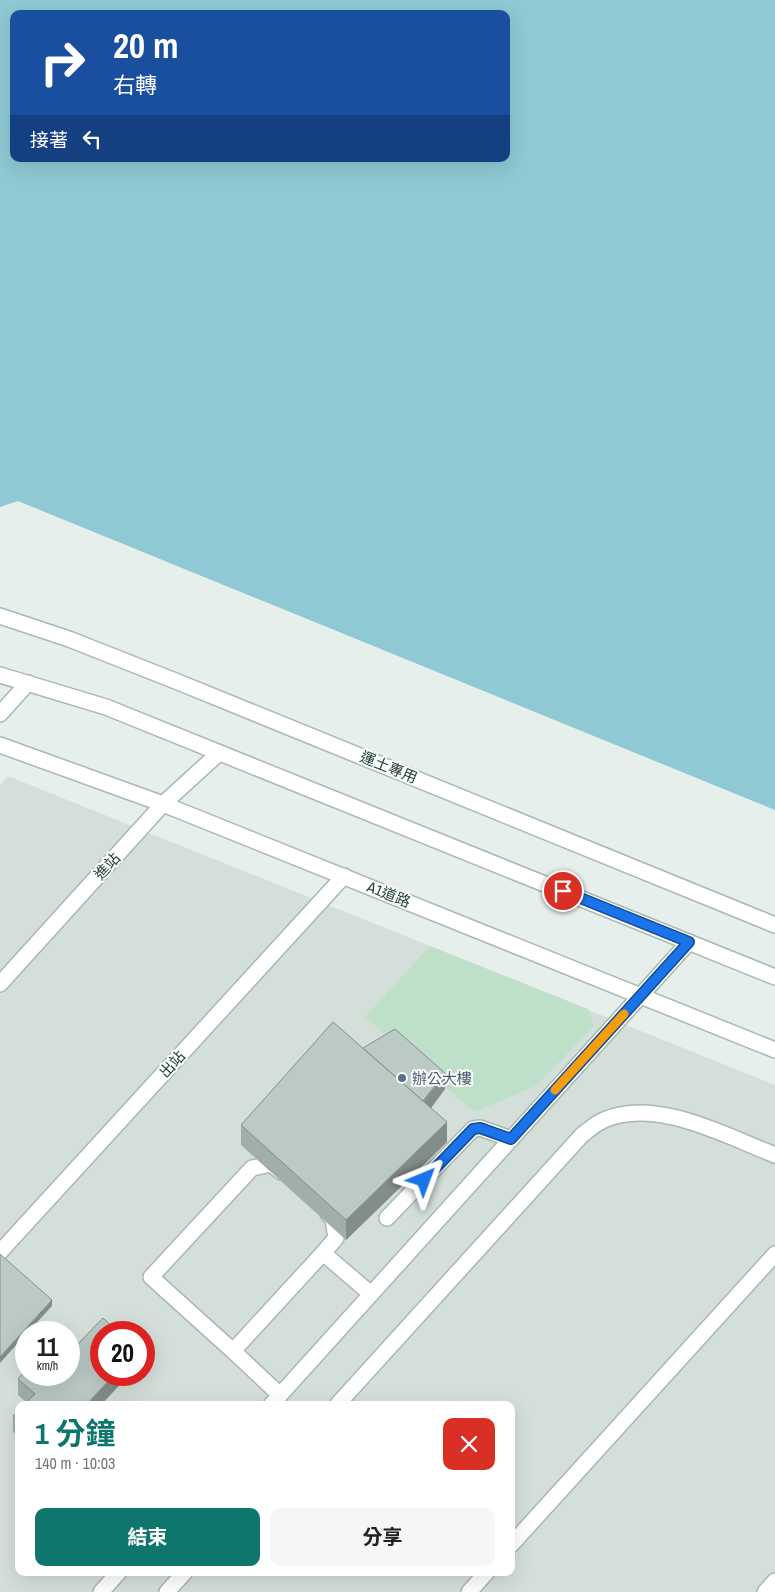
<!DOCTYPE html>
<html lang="zh-TW">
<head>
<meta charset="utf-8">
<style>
	:root { --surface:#fff; --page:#f6f6f6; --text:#202124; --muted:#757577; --accent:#0f766e }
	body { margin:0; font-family:"Archivo Narrow","Noto Sans TC",sans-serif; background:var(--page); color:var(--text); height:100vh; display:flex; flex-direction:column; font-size:19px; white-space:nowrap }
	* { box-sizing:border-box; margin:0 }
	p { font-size:16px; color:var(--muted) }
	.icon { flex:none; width:28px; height:28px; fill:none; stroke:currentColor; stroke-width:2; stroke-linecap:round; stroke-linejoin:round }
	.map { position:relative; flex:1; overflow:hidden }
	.side { position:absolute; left:15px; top:1401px; width:500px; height:175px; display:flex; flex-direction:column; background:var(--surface); border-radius:10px; box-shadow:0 5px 20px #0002 }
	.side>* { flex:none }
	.banner { position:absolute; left:10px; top:10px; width:500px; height:152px; border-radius:10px; box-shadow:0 5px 20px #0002; background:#1a4fa0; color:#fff; overflow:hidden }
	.speed { position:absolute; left:15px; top:1321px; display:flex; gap:10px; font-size:25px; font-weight:700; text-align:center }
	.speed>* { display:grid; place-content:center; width:65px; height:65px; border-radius:50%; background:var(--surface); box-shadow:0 5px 20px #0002; line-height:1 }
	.speed small { font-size:12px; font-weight:400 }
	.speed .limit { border:8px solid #d22; background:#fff; color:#111 }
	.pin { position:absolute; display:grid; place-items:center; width:42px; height:42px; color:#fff; margin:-21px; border:2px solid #fff; border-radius:50%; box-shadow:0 1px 5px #0007 }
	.me { position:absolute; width:55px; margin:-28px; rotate:44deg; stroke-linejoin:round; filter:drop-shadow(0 0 4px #0008) }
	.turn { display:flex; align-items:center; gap:18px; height:105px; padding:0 20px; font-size:22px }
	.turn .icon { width:65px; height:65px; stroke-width:2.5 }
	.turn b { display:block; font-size:35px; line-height:42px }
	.then { display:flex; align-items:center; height:48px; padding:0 20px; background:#0003; gap:10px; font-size:19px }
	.round { display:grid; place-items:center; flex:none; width:52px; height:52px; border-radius:10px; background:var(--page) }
	.head { display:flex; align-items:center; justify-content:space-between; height:85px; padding:0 20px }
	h1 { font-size:30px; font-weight:700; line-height:38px; color:var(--accent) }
	.action { display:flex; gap:10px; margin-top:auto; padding:10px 20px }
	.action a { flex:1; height:58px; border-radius:10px; background:var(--accent); color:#fff; font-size:20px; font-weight:700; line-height:58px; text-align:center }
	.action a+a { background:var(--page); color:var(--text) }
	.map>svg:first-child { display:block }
	.built { fill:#d4dfda; fill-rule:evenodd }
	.green { fill:#bfe0c8 }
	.water { fill:#8ec9d4; fill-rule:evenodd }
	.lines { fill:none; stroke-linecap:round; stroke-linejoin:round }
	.minor-casing { stroke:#a8b8b2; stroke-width:18 }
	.minor { stroke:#fff; stroke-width:15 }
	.wall { fill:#a1aea9 }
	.shaded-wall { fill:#838d89 }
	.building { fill:#bbcac4; stroke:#838d89 }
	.route-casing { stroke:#114b97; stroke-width:12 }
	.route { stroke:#1a73e8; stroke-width:9 }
	.slow { stroke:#f59e0b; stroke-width:9 }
	.service-dot { fill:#5c6f8a; stroke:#f7fbf9; stroke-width:2 }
	.labels { text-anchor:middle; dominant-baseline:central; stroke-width:4; stroke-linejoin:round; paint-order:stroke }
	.street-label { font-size:15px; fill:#24423a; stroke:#f7fbf9 }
	.service-label { font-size:15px; fill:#4e5e75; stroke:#f7fbf9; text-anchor:start }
</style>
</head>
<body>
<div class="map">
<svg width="775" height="1592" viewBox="0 0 775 1592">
	<rect width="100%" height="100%" fill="#e6efeb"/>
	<!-- built -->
	<path class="built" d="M8 776 775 1085V1592H0V785ZM26 1332H69V1375H26ZM101 1332H144V1375H101ZM19 1405H511V1572H19Z"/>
	<!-- green -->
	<polygon class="green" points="430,946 588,1009 594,1026 536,1086 474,1112 365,1017"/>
	<!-- water -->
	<path class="water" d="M0 0H775V810L18 501 0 507ZM14 14H506V159H14Z"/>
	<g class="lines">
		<!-- minor casing -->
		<g class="minor-casing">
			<g id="minor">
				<polyline points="0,616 69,639 178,682 775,925"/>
				<polyline points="0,675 106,707 775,977"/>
				<polyline points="0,714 28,683"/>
				<polyline points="0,745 163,804 775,1050"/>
				<polyline points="0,984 163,804 219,753"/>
				<polyline points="281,1172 271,1164 252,1168 151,1277 233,1351 323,1253"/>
				<polyline points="328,1214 333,1219 336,1238 323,1253 371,1294"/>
				<polyline points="387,1218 473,1129 480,1128 511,1139"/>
				<polyline points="0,1252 344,876"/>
				<polyline points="233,1351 280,1395"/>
				<polyline points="271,1405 689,942"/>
				<path d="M337 1405 582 1135C589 1130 596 1123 604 1120 656 1097 726 1136 775 1155"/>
				<polyline points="511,1545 775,1254"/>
				<polyline points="101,1592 119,1572"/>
				<polyline points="167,1592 185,1572"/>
				<polyline points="469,1592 487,1572"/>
				<polyline points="765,1592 775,1581"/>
			</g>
		</g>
		<!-- minor -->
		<use href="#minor" class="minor"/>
	</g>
	<!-- wall -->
	<g class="wall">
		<polygon points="445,1089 431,1108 447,1142 346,1240 241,1145 241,1125"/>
		<polygon points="18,1379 101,1405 27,1403 18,1395"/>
		<polygon points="19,1411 19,1437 13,1432 13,1416"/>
	</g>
	<!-- shaded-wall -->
	<g class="shaded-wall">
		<polygon points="445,1073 445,1089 422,1120 422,1104"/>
		<polygon points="447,1122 447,1142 346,1240 346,1220"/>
		<polygon points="52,1300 52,1306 28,1332 26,1332 26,1334 0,1363 0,1357"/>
		<polygon points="114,1375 129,1375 101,1405 86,1405"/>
	</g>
	<!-- building -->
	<g class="building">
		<polygon points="333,1022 447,1122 346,1220 241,1125"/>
		<polygon points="395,1029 445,1073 423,1101 363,1048"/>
		<polygon points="0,1254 52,1300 0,1357"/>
		<polygon points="103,1318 118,1332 101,1332 101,1375 114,1375 86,1405 24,1405 35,1394 18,1379 26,1370 26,1375 69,1375 69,1339 76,1346"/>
		<polygon points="19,1411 19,1421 13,1416"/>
	</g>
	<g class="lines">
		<!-- route casing -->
		<g class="route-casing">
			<polyline id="route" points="424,1180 473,1129 480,1128 511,1139 689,942 563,891"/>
		</g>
		<!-- route -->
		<use href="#route" class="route"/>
		<!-- slow -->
		<polyline class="slow" points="555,1090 624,1014"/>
	</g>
	<!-- markers -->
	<circle class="service-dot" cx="402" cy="1078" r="5"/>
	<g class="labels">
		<!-- street labels -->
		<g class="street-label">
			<text transform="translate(389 767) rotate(22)">運土專用</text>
			<text transform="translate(107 866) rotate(-48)">進站</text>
			<text transform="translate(389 894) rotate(22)">A1道路</text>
			<text transform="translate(172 1064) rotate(-48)">出站</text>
		</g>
		<!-- service labels -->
		<g class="service-label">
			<text x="412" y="1078">辦公大樓</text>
		</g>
	</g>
</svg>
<div class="speed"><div>11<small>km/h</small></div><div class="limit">20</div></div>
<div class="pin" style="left:563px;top:891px;background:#d93025"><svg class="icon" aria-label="arrive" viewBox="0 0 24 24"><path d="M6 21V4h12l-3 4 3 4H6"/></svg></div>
<svg class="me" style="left:424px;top:1180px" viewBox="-20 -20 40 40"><path d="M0-17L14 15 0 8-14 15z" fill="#1a73e8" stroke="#fff" stroke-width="4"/></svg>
<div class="banner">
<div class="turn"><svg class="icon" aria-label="right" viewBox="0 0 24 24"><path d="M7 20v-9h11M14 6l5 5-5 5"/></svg><div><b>20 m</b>右轉</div></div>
<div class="then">接著<svg class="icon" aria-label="left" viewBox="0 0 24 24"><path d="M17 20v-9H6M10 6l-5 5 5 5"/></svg></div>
</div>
<section class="side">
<div class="head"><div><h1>1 分鐘</h1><p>140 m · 10:03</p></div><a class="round" style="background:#d93025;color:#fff"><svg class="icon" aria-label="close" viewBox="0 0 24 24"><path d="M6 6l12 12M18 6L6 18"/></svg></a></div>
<div class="action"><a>結束</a><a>分享</a></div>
</section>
</div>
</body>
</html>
